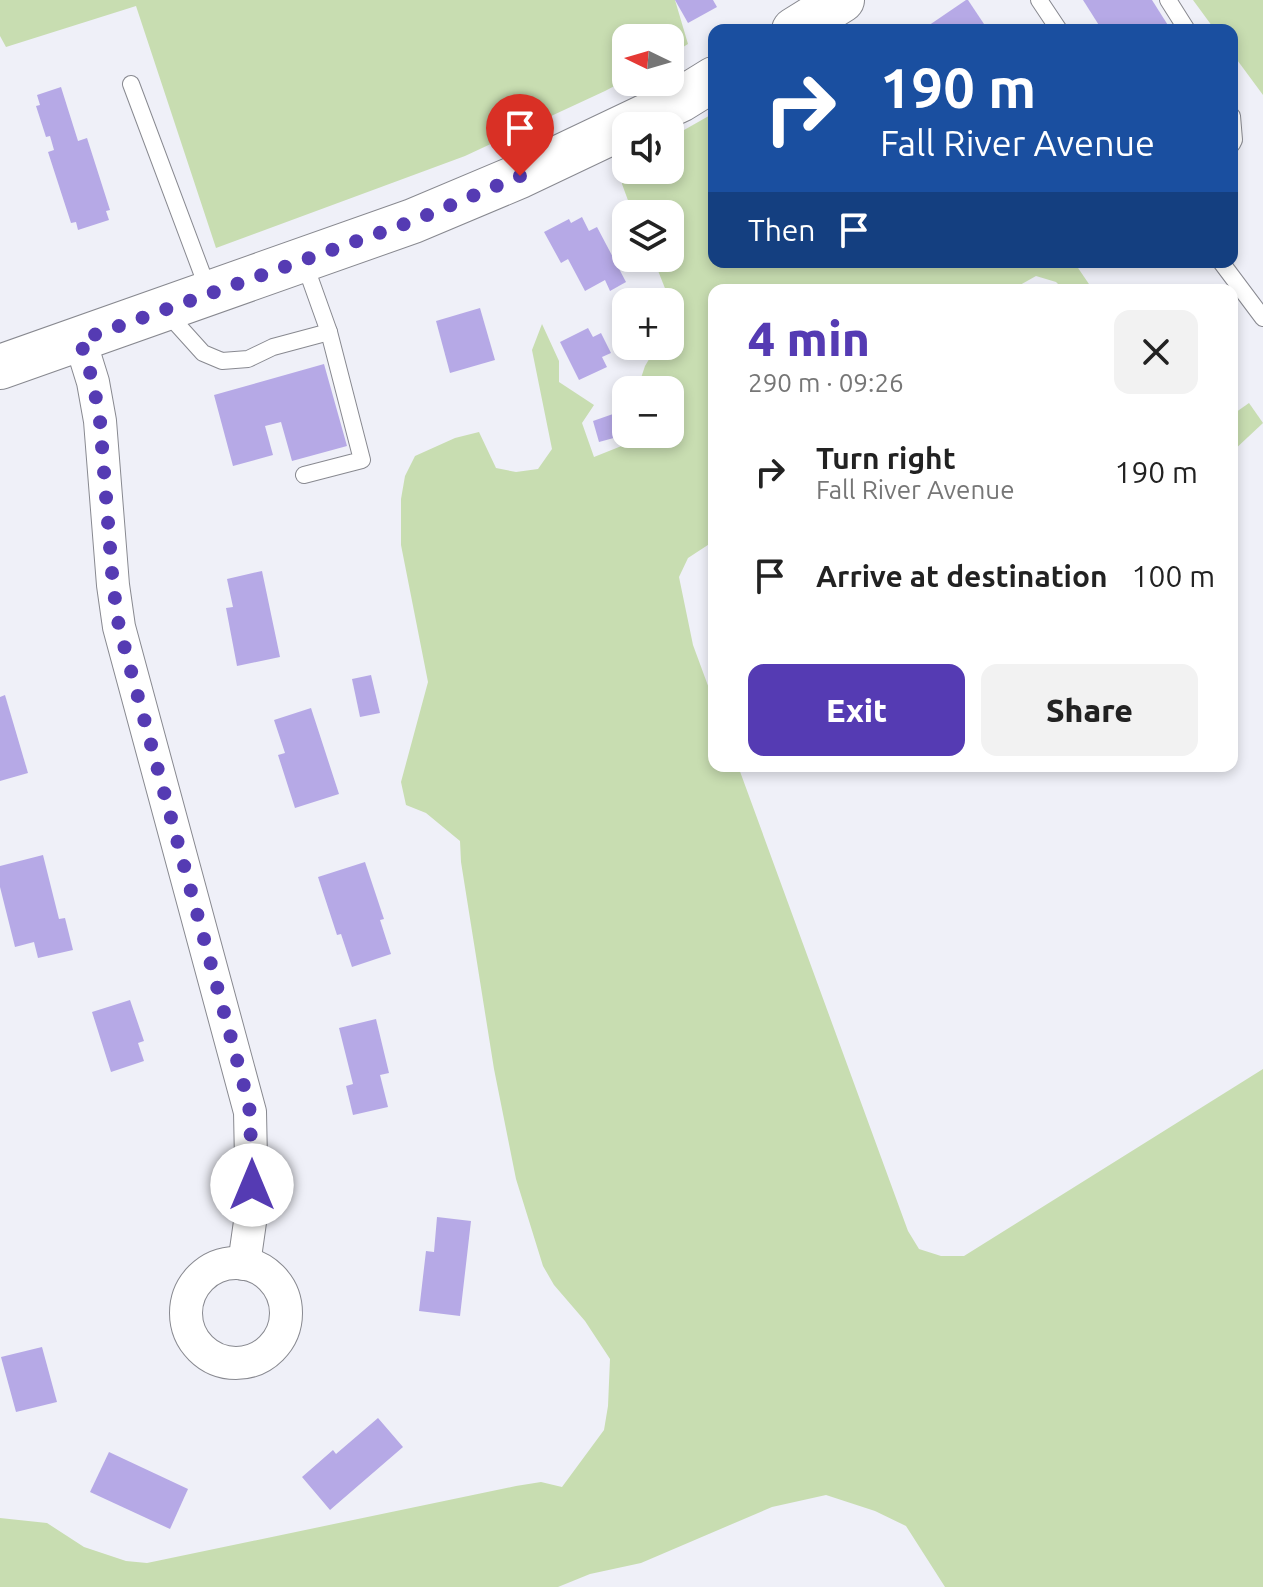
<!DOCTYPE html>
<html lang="en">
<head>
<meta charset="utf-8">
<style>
	:root { --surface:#fff; --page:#f2f2f2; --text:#222; --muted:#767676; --accent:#553bb3 }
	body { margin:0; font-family:Ubuntu,sans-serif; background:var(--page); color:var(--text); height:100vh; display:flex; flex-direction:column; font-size:30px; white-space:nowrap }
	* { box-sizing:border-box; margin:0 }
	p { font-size:26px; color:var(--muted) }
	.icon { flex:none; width:44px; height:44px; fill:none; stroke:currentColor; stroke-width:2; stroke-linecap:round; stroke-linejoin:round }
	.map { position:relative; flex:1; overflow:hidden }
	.panel { position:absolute; left:708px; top:284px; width:530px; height:488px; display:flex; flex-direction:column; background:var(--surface); border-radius:16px; box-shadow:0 4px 12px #0003 }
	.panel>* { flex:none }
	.top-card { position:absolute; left:708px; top:24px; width:530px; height:244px; border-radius:16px; box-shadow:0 4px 12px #0003; background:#1a4fa0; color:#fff; overflow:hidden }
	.needle { width:52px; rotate:275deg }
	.controls { position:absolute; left:612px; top:24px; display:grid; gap:16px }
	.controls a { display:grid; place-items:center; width:72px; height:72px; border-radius:16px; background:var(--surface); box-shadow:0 4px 12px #0003; font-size:40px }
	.pin { position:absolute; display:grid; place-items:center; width:68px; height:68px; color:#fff; margin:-82px -34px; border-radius:50% 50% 50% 0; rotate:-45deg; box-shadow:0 0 8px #0007 }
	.pin .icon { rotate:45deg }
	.me { position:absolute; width:88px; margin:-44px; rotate:0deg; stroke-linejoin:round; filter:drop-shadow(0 0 6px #0008) }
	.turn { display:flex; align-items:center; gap:28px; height:168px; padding:0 40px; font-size:36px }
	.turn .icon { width:104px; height:104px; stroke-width:2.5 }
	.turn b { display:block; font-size:56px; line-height:68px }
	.then { display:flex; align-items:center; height:76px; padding:0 40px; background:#0003; gap:16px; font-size:30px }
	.round { display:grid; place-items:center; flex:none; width:84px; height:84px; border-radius:16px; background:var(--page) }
	.overview { display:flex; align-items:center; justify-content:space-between; height:136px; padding:0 40px }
	h1 { font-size:48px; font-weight:800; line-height:60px; color:var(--accent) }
	.action { display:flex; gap:16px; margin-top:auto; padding:16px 40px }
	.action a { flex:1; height:92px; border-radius:16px; background:var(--accent); color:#fff; font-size:32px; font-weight:800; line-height:92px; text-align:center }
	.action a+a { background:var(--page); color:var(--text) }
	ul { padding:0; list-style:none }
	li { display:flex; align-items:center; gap:24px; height:104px; padding:0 40px }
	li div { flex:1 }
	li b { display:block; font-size:30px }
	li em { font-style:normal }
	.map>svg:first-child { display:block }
	.green { fill:#c8ddb1 }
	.building { fill:#b6a9e6 }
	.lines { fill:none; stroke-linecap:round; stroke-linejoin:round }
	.service-casing { stroke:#888990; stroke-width:18 }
	.minor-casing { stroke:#888990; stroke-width:34 }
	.secondary-casing { stroke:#888990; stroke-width:46 }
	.service { stroke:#fff; stroke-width:16 }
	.minor { stroke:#fff; stroke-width:32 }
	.secondary { stroke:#fff; stroke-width:44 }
	.route { stroke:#553bb3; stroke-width:14; stroke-dasharray:0 25.2 }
</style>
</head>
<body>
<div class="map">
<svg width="1263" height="1587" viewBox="0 0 1263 1587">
	<rect width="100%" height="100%" fill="#eff0f8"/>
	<!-- green -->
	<g class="green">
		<polygon points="0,0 675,0 688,44 670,55 670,38 626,38 626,80 605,91 465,156 216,248 136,6 6,47 0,36"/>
		<polygon points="1193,0 1263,0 1263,95 1232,53 1232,30 1215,30"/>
		<polygon points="714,113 714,262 1074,262 1093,290 1064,290 1056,282 1036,276 1011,290 714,290 714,541 688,558 679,577 693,645 714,702 714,766 738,766 908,1231 919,1249 941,1256 964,1256 1263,1069 1263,1587 945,1587 906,1526 875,1511 826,1495 772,1507 641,1563 590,1574 558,1587 0,1587 0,1518 47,1523 84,1547 126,1561 147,1563 516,1486 541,1482 562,1487 604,1430 608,1406 610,1359 585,1321 554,1285 543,1266 516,1179 494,1069 461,862 460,841 426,813 406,805 401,782 428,682 401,545 401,499 405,476 415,456 455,438 479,432 496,468 516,472 538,469 552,449 532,350 542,324 559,361 559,382 594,405 582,423 594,457 624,445 628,434 670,434 670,390 637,390 645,366 657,346 670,346 670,311 672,306 653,258 670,258 670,214 633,214 622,184 626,163 626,170 670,170 670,138"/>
		<polygon points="1249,403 1263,423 1232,452 1232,415"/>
	</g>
	<!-- building -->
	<g class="building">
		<polygon points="675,0 713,0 717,7 688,23"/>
		<polygon points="968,0 988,30 922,30 966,0"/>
		<polygon points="1083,0 1152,0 1171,30 1102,30"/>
		<polygon points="61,87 78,141 87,138 110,210 106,211 109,220 78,230 76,222 71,223 48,152 54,150 50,136 46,137 36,106 40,105 37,95"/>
		<polygon points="582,217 589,231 597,227 626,282 610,291 605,280 585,291 568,259 561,263 544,232 569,219 571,223"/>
		<polygon points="480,308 495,360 450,373 436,321"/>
		<polygon points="588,328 593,337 601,333 611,353 602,357 607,367 579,380 560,342"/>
		<polygon points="324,364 347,446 292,461 281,422 265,426 273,455 233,466 214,395"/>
		<polygon points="613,414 621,436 599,442 593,421"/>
		<polygon points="262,571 280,657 237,666 226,608 233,607 227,579"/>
		<polygon points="371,675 380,713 360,717 352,679"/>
		<polygon points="5,695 28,773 0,781 0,697"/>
		<polygon points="311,708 339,794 295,808 278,755 285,753 274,720"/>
		<polygon points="43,855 59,919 65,918 73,950 38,958 34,942 15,947 0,887 0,866"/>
		<polygon points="365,862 384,919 380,920 391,954 352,967 341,934 337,935 318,877"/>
		<polygon points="130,1000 144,1041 138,1043 144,1061 111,1072 92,1012"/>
		<polygon points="376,1019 389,1073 380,1075 388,1107 353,1115 346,1086 353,1084 339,1028"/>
		<polygon points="437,1217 471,1221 460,1316 419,1311 426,1251 434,1252"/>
		<polygon points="42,1347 57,1402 16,1412 1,1357"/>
		<polygon points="378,1418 403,1447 330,1510 302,1477 333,1450 336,1454"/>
		<polygon points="109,1452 188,1489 170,1529 90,1492"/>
	</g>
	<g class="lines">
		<!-- service casing -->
		<g class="service-casing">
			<g id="service">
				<polyline points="1039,0 1059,30"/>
				<polyline points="1168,0 1187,30"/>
				<polyline points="131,84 209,292"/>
				<polyline points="1232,116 1234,140 1232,144"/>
				<polyline points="304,262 329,332 362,460 304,475"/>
				<polyline points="1221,262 1263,318"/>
				<polyline points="166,312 203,353 222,361 248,359 273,347 329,332"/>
			</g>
		</g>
		<!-- minor casing -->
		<g class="minor-casing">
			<g id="minor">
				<polyline points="80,340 93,382 100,421 113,585 119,627 250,1112 252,1208 244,1264"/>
				<circle cx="236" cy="1313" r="50"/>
			</g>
		</g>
		<!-- secondary casing -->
		<g class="secondary-casing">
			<g id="secondary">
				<polyline points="794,30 842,0"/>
				<polyline points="0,367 413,221 520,176 680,100 714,79"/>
			</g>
		</g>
		<!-- service -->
		<use href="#service" class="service"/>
		<!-- minor -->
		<use href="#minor" class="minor"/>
		<!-- secondary -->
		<use href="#secondary" class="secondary"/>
	</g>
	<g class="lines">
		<!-- route -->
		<polyline class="route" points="252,1185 250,1112 243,1082 119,627 113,585 100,421 93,382 80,340 413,221 520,176"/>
	</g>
</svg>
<div class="controls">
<a><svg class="needle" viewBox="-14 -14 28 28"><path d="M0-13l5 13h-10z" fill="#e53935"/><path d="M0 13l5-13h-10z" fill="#767676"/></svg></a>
<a><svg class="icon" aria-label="sound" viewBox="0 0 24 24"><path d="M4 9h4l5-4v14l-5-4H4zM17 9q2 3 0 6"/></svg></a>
<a><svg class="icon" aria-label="layers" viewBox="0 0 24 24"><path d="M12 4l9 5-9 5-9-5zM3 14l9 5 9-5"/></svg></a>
<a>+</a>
<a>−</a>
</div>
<div class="pin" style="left:520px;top:176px;background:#d93025"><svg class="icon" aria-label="arrive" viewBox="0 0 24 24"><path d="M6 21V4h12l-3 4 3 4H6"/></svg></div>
<svg class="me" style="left:252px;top:1185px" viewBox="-20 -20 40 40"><circle r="19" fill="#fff"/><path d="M0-13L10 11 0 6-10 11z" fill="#553bb3"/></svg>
<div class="top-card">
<div class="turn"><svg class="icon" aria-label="right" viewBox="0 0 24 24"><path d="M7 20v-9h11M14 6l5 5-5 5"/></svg><div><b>190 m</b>Fall River Avenue</div></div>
<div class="then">Then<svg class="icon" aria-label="arrive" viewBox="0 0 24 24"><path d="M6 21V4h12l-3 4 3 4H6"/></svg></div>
</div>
<section class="panel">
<div class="overview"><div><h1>4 min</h1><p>290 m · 09:26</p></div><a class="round"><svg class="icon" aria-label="close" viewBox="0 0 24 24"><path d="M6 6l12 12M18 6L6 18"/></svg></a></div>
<ul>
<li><svg class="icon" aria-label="right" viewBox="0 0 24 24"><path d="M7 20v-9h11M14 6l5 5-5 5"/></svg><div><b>Turn right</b><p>Fall River Avenue</p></div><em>190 m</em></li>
<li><svg class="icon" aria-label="arrive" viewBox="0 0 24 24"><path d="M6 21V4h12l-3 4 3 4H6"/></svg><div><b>Arrive at destination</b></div><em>100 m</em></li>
</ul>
<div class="action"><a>Exit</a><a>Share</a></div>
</section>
</div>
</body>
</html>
